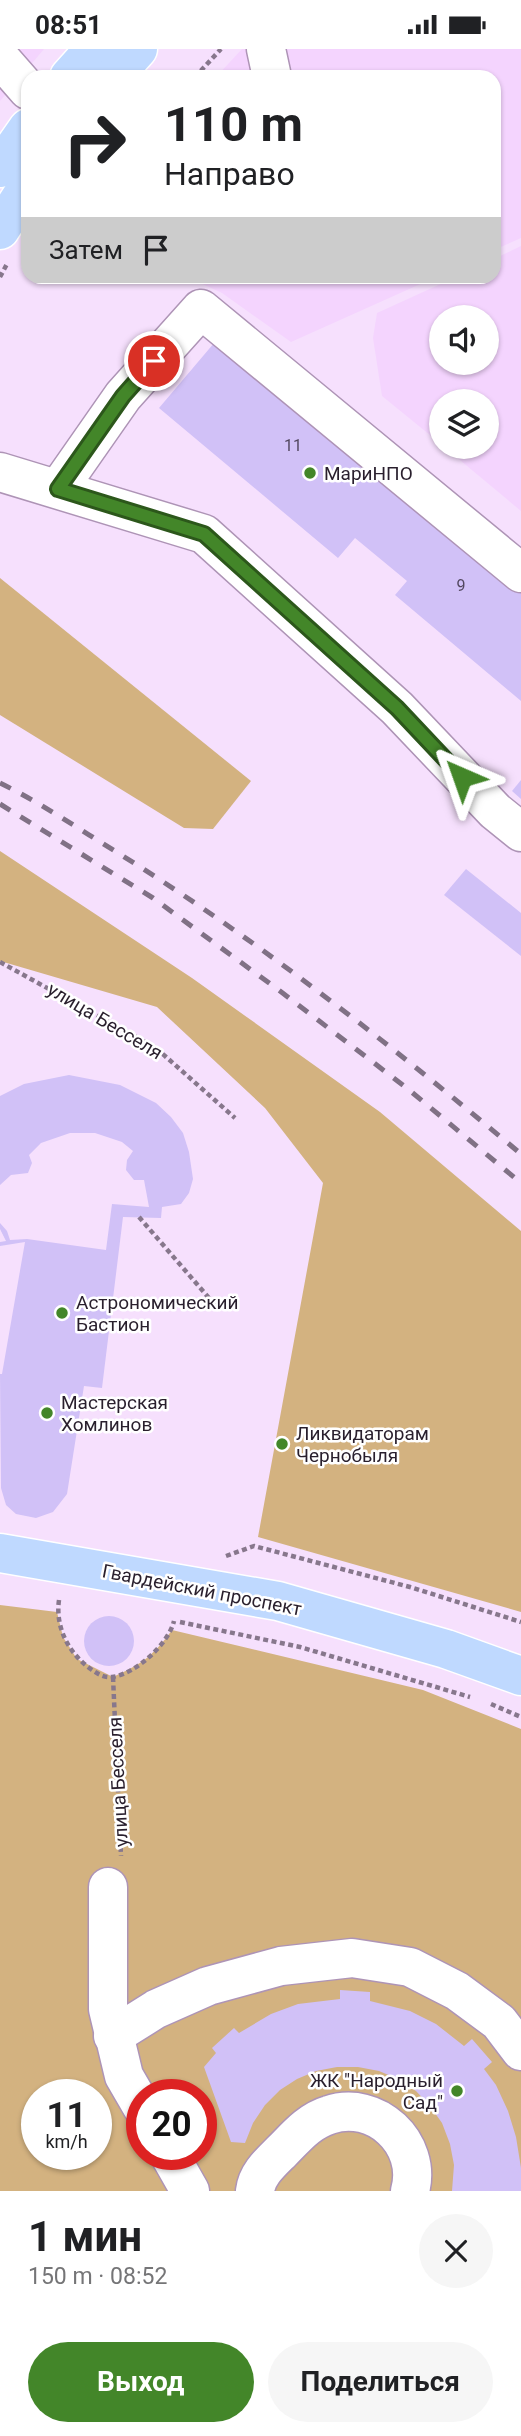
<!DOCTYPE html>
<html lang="ru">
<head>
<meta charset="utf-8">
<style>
	:root { --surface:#fff; --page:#f6f6f6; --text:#202124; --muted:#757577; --accent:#438629 }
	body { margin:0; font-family:Roboto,sans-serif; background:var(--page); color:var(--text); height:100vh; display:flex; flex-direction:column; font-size:26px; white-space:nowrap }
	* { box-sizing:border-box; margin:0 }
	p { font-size:23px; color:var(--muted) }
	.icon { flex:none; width:38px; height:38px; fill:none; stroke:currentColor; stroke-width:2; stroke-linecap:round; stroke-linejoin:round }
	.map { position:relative; height:2142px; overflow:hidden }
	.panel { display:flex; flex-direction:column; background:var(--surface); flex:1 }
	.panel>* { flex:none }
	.guide { position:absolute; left:21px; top:21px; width:480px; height:214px; border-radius:21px; box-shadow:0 2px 5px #0004; background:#fff; color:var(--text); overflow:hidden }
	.tools { position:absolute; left:429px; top:256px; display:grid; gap:14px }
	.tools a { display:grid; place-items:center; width:70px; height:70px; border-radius:50%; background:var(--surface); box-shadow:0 2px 5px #0004; font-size:35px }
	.speed { position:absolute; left:21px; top:2030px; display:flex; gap:14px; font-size:35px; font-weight:700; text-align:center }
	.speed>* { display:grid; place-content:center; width:91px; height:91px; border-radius:50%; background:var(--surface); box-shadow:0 2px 5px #0004; line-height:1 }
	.speed small { font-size:18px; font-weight:400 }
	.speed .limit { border:10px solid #d22; background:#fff; color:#111 }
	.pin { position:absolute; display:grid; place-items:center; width:60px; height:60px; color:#fff; margin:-30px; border:4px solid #fff; border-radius:50%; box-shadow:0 2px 7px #0007 }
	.me { position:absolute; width:77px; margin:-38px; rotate:317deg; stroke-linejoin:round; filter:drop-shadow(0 0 5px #0008) }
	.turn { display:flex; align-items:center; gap:24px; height:147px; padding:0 28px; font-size:32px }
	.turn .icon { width:91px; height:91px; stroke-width:2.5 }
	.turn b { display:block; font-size:49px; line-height:60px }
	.then { display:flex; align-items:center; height:66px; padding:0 28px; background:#0003; gap:14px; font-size:26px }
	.round { display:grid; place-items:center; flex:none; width:74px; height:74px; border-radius:37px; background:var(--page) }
	.head { display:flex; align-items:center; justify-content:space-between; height:119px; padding:0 28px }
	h1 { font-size:42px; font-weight:700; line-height:52px }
	.primary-button { display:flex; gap:14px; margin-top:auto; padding:14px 28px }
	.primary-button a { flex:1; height:80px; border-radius:42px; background:var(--accent); color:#fff; font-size:28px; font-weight:700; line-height:80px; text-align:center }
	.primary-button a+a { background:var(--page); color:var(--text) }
	.status { display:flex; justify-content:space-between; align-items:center; height:49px; padding:0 35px; background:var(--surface); direction:ltr }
	.status svg { height:19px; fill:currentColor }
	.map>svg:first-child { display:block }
	.built { fill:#f4d4fe; fill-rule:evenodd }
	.green { fill:#d3b280; fill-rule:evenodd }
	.building { fill:#d1c1f7 }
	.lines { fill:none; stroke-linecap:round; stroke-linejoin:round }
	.minor-casing { stroke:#ae94b6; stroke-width:41 }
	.major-casing { stroke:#fff; stroke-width:41 }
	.path { stroke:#87778c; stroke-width:4.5; stroke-dasharray:5 3.5; stroke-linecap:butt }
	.minor { stroke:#fff; stroke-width:38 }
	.major { stroke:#bfd9ff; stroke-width:38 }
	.rail { stroke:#807185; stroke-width:5; stroke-dasharray:12 12; stroke-linecap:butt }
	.route-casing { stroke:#2c571b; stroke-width:18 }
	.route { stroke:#438629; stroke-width:12 }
	.poi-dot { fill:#438629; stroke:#fff; stroke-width:2.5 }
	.labels { text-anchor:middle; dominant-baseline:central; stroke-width:5; stroke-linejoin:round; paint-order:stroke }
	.number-label { font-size:16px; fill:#534860 }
	.poi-label { font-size:19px; fill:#291f2d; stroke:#fff; text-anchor:start }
	.street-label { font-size:19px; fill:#291f2d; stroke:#fff }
</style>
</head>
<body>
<div class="status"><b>08:51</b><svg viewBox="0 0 49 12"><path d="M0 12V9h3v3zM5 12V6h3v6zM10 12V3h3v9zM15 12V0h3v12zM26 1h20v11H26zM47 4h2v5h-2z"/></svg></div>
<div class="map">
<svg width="521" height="2142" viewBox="0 0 521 2142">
	<rect width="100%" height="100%" fill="#f6e0fd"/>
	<!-- built -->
	<g class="built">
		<polygon points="0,0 44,0 0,52"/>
		<polygon points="242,0 521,0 521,189 494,201 494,28 216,28"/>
		<path d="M521 197V462L443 397H486V352H441V395L382 347 373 289 377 264 456 228H494V210ZM441 268H486V313H441Z"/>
		<polygon points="187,228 436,228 291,293 222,244"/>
	</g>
	<!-- green -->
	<g class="green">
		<polygon points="0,529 251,732 213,780 184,779 0,666"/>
		<polygon points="0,802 192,929 380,1063 521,1182 521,1563 258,1488 323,1134 265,1059 157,958 0,912"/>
		<path d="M0 1556 57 1563 63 1588 77 1610 113 1628C142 1615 153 1607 172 1581L423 1641 521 1680V2142H0ZM37 2046H96V2105H37ZM142 2046H201V2105H142Z"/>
	</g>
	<!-- building -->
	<g class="building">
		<polygon points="220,287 521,539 521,652 395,546 407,532 355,489 338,509 159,359"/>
		<polygon points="521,731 521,750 512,742"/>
		<polygon points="466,820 521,864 521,907 444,846"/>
		<polygon points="69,1026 120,1036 156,1054 171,1068 183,1084 189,1103 193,1130 189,1144 181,1155 162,1158 161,1169 123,1168 102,1339 84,1337 67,1445 53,1463 36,1469 16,1465 6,1456 1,1439 0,1325 2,1325 25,1193 0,1197 0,1193 6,1192 0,1180 0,1174 7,1182 10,1191 27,1190 106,1201 112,1155 149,1158 144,1131 134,1131 126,1121 127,1111 133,1102 122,1093 95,1084 70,1084 41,1094 29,1106 32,1114 28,1124 11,1126 0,1136 0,1047 24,1035"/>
		<circle cx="109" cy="1592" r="25"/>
		<polygon points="340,1941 370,1943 370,1952 410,1962 436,1975 464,1997 472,1990 492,2013 484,2020 496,2036 508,2062 516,2088 521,2119 521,2142 452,2142 454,2116 450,2095 442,2074 430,2057 416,2042 398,2030 379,2022 358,2018 337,2018 316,2022 297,2030 280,2041 265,2056 253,2074 245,2094 231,2093 204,2018 216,2004 212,1999 234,1979 239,1984 271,1965 298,1955 340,1950"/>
	</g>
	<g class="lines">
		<!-- minor casing -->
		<g class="minor-casing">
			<g id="minor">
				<polyline points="266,0 272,28"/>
				<polyline points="0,9 28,41"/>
				<polyline points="0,423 204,485 397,659 495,762 521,783"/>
				<polyline points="58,440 123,347 201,260 521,524"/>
				<polyline points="108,1838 108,1960 124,2027 142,2058"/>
				<polyline points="113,1987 156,1960 208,1937 281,1917 352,1909 410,1918 457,1942 499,1973 521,2002"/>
				<polyline points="169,2105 190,2142"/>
				<path d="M255 2142C257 2125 270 2114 282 2102 296 2088 309 2072 329 2066 375 2050 423 2094 410 2142"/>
			</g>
		</g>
		<!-- major casing -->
		<g class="major-casing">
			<g id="major">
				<polyline points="69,28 94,0"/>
				<polyline points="113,28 138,0"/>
				<polyline points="0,119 28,79"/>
				<polyline points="0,181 28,137"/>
				<polyline points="0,1504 278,1552 446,1600 521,1627"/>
			</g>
		</g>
		<!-- path -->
		<g class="path">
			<polyline points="195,28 221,0"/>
			<polyline points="0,228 8,213"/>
			<polyline points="0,913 156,999 235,1069"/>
			<polyline points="139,1168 215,1256"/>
			<polyline points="226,1507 254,1497 410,1538 521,1573"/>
			<path d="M59 1551C55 1579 69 1605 92 1621 98 1625 104 1629 112 1628 136 1625 169 1594 174 1572"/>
			<polyline points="180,1573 300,1598 470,1648"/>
			<polyline points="113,1628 121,1807"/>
			<polyline points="491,1655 521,1668"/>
		</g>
		<!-- minor -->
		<use href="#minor" class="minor"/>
		<!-- major -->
		<use href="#major" class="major"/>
		<!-- rail -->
		<g class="rail">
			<path d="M0 734C41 754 79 780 118 804 261 893 392 997 521 1105"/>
			<polyline points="0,755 153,849 280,942 408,1040 521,1134"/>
		</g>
	</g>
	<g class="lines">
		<!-- route casing -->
		<g class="route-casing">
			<polyline id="route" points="154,312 123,347 58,440 204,485 397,659 462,728"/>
		</g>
		<!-- route -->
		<use href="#route" class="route"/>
	</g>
	<!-- markers -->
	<g class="poi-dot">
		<circle cx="310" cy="424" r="7"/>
		<circle cx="62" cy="1264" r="7"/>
		<circle cx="47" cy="1364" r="7"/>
		<circle cx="282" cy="1395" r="7"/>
		<circle cx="457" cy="2042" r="7"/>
	</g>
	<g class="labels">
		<!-- number labels -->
		<g class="number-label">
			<text x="293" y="396">11</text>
			<text x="461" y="536">9</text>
		</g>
		<!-- poi labels -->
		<g class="poi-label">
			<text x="324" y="424">МариНПО</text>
			<text x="76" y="1253">Астрономический<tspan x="76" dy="22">Бастион</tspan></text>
			<text x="61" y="1353">Мастерская<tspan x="61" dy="22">Хомлинов</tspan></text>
			<text x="296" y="1384">Ликвидаторам<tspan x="296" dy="22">Чернобыля</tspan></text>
			<text x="443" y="2031" text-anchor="end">ЖК "Народный<tspan x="443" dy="22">Сад"</tspan></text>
		</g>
		<!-- street labels -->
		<g class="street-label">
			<text transform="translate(105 972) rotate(31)">улица Бесселя</text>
			<text transform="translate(202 1541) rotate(11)">Гвардейский проспект</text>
			<text transform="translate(118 1733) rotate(-93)">улица Бесселя</text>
		</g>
	</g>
</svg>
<div class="tools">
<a><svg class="icon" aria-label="sound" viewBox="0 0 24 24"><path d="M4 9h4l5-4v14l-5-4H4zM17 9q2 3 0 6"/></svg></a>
<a><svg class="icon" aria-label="layers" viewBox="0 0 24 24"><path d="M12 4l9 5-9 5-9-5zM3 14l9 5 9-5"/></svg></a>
</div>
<div class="speed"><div>11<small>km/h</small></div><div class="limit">20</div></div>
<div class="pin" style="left:154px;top:312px;background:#d93025"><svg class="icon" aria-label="arrive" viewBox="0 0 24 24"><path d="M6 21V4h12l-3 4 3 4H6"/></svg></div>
<svg class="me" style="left:462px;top:728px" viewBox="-20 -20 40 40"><path d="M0-17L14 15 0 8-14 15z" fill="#438629" stroke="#fff" stroke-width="4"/></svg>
<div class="guide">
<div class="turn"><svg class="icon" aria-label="right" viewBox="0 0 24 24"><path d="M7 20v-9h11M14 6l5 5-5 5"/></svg><div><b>110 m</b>Направо</div></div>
<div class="then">Затем<svg class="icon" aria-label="arrive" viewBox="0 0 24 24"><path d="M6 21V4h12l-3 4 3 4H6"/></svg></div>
</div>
</div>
<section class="panel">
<div class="head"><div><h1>1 мин</h1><p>150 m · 08:52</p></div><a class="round"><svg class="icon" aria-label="close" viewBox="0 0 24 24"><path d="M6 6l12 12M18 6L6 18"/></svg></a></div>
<div class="primary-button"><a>Выход</a><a>Поделиться</a></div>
</section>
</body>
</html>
